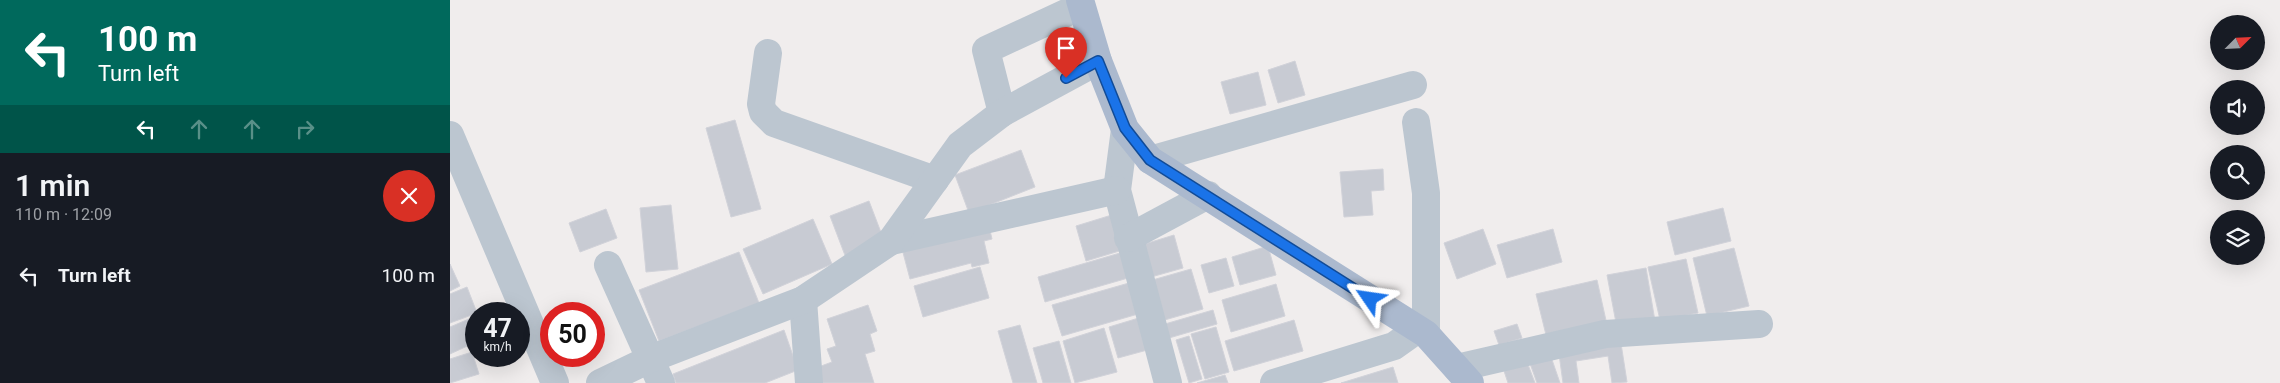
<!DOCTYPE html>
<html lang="en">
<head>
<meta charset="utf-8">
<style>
	:root { --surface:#171b24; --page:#20242c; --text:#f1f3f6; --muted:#9ea1a6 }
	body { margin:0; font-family:Roboto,sans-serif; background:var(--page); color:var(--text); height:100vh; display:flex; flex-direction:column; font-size:19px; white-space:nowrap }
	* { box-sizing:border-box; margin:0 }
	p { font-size:16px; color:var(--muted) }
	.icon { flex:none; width:28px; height:28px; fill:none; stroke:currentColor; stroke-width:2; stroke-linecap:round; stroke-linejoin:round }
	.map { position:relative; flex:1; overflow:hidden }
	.drawer { display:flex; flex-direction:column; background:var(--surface); width:450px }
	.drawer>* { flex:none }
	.top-card { background:#00695c; color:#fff; overflow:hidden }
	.needle { width:32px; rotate:66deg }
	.buttons { position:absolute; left:1760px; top:15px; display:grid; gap:10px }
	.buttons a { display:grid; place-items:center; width:55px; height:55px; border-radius:50%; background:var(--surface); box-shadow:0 5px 20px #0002; font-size:25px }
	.speed { position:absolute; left:15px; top:302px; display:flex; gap:10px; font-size:25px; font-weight:700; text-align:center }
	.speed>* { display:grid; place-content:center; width:65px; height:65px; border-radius:50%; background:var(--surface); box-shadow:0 5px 20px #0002; line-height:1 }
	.speed small { font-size:12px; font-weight:400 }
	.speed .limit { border:8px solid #d22; background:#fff; color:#111 }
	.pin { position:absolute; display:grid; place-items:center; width:42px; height:42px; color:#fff; margin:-51px -21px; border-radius:50% 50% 50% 0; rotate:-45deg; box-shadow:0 0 5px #0007 }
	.pin .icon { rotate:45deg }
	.me { position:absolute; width:55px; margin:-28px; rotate:302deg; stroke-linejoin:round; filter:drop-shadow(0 0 4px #0008) }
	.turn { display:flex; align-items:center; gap:18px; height:105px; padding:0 15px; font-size:22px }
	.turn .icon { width:65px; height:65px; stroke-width:2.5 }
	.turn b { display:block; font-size:35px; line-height:42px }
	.lanes { display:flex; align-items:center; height:48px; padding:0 15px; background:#0003; justify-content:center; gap:25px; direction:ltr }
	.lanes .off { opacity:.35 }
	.round { display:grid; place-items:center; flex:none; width:52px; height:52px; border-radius:26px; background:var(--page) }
	.overview { display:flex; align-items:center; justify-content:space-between; height:85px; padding:0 15px }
	h1 { font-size:30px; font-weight:600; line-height:38px }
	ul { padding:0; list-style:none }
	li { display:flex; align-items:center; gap:15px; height:75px; padding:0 15px }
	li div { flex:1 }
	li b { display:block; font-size:19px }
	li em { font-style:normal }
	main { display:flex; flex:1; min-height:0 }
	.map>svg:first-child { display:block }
	.building { fill:#c8cbd3; stroke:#d1d2d9 }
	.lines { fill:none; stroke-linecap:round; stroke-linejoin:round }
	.minor { stroke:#bcc6d0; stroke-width:28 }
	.major { stroke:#abb9ce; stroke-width:28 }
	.route-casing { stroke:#114b97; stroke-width:12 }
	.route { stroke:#1a73e8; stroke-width:9 }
</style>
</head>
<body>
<main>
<section class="drawer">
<div class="top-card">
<div class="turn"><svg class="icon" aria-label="left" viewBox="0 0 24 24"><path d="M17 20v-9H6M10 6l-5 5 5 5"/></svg><div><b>100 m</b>Turn left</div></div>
<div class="lanes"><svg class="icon" aria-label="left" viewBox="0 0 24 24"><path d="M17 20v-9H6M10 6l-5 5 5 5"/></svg><svg class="icon off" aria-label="ahead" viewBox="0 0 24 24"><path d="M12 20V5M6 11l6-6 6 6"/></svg><svg class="icon off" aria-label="ahead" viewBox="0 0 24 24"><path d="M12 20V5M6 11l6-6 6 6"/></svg><svg class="icon off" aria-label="right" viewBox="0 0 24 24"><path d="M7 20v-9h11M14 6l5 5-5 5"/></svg></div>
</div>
<div class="overview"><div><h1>1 min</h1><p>110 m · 12:09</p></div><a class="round" style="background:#d93025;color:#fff"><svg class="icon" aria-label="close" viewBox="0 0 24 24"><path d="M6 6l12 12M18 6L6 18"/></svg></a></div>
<ul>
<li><svg class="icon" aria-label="left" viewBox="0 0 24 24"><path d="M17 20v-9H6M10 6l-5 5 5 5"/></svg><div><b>Turn left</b></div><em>100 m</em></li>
</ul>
</section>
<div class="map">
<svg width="1830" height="383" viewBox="0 0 1830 383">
	<rect width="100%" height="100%" fill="#f0eded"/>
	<!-- building -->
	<g class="building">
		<polygon points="845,61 855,95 828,103 818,70"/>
		<polygon points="808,72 816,105 780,114 771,82"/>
		<polygon points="285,120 311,209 281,217 256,128"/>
		<polygon points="571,150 585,187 519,213 505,175"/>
		<polygon points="933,169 934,190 921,191 923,215 894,217 890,172"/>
		<polygon points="419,201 435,243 396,258 380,216"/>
		<polygon points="221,205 228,269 196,272 190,208"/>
		<polygon points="1273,208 1281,241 1225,255 1217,222"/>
		<polygon points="156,209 167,238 130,252 119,223"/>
		<polygon points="665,214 676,249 636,261 626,226"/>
		<polygon points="363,219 382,264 313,294 293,249"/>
		<polygon points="538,222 542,239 534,241 539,263 522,267 521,263 460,279 451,245"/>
		<polygon points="1033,229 1046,264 1007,279 994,243"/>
		<polygon points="1103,229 1112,262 1057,278 1047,245"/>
		<polygon points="724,235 733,268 694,279 685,247"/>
		<polygon points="818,246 826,275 790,285 782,257"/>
		<polygon points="1284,248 1299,306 1257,316 1243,258"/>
		<polygon points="289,252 309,303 209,341 189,290"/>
		<polygon points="670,253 678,278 595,302 588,277"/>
		<polygon points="776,258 784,286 759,293 751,265"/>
		<polygon points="1236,259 1248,313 1210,320 1198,267"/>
		<polygon points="0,264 10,286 0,291"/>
		<polygon points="530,267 539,298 473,317 464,286"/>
		<polygon points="1196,268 1205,321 1167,328 1157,275"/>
		<polygon points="741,269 753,309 711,321 699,281"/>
		<polygon points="1147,280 1157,325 1097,339 1086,294"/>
		<polygon points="686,281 695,312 612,336 602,305"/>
		<polygon points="826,284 835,316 781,332 772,300"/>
		<polygon points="17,287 27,313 0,323 0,294"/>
		<polygon points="418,305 427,331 420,334 425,351 415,354 424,383 368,383 363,369 382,362 377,349 386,346 377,319"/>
		<polygon points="763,310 767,324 719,338 715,324"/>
		<polygon points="692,317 701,349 668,358 659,327"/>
		<polygon points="19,319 26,334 26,342 0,354 0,327"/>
		<polygon points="844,320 853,351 784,371 775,341"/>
		<polygon points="1067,324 1072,338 1049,345 1044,331"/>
		<polygon points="570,325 587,383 563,383 548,331"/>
		<polygon points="766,327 779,372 755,379 741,334"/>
		<polygon points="654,328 667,372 625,383 613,341"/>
		<polygon points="334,330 348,370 315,383 226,383 223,374"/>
		<polygon points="739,336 752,379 739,383 726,340"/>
		<polygon points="1170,337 1177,382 1162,383 1158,356 1126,361 1129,383 1113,383 1108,347"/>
		<polygon points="609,341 621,383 593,383 583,348"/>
		<polygon points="1098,348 1110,383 1087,383 1077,355"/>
		<polygon points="22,352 29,374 0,383 0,359"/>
		<polygon points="1074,354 1085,383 1058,383 1051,362"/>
		<polygon points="943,367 948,383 891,383"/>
		<polygon points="775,375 778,383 747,383"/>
	</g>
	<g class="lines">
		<!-- minor -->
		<g class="minor">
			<polyline points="318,53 311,104 313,112 324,123 485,180"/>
			<polyline points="552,113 536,50 631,6"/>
			<polyline points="966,122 976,193 976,334"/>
			<polyline points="675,129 667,190 718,383"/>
			<polyline points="0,135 105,383"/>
			<polyline points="700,160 963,85"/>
			<polyline points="678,238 758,195"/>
			<polyline points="441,241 667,190"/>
			<polyline points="158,265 211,383"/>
			<polyline points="353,300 359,383"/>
			<polyline points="1007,368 1155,334 1309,324"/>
			<polyline points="150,383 200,359 353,300 441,241 510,145 552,113 648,61"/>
			<polyline points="824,383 944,346 968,329"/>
		</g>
		<!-- major -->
		<polyline class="major" points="630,0 648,61 675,129 700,160 976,334 1020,383"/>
	</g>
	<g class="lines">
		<!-- route casing -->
		<g class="route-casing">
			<polyline id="route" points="616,78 648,61 675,128 700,160 920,299"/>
		</g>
		<!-- route -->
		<use href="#route" class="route"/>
	</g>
</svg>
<div class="buttons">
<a><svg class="needle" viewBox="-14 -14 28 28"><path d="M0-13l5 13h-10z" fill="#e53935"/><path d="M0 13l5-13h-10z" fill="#9ea1a6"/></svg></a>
<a><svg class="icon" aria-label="sound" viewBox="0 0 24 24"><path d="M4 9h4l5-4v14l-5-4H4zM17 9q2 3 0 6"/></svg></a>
<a><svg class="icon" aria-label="search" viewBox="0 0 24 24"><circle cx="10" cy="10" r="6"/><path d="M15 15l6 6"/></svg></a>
<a><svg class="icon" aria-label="layers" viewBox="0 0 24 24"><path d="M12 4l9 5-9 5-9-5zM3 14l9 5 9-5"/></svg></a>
</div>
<div class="speed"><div>47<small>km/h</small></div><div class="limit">50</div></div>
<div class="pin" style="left:616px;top:78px;background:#d93025"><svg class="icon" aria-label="arrive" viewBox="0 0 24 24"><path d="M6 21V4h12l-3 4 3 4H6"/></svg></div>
<svg class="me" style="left:920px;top:299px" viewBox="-20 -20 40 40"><path d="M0-17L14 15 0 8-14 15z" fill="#1a73e8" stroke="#fff" stroke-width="4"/></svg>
</div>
</main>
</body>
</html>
